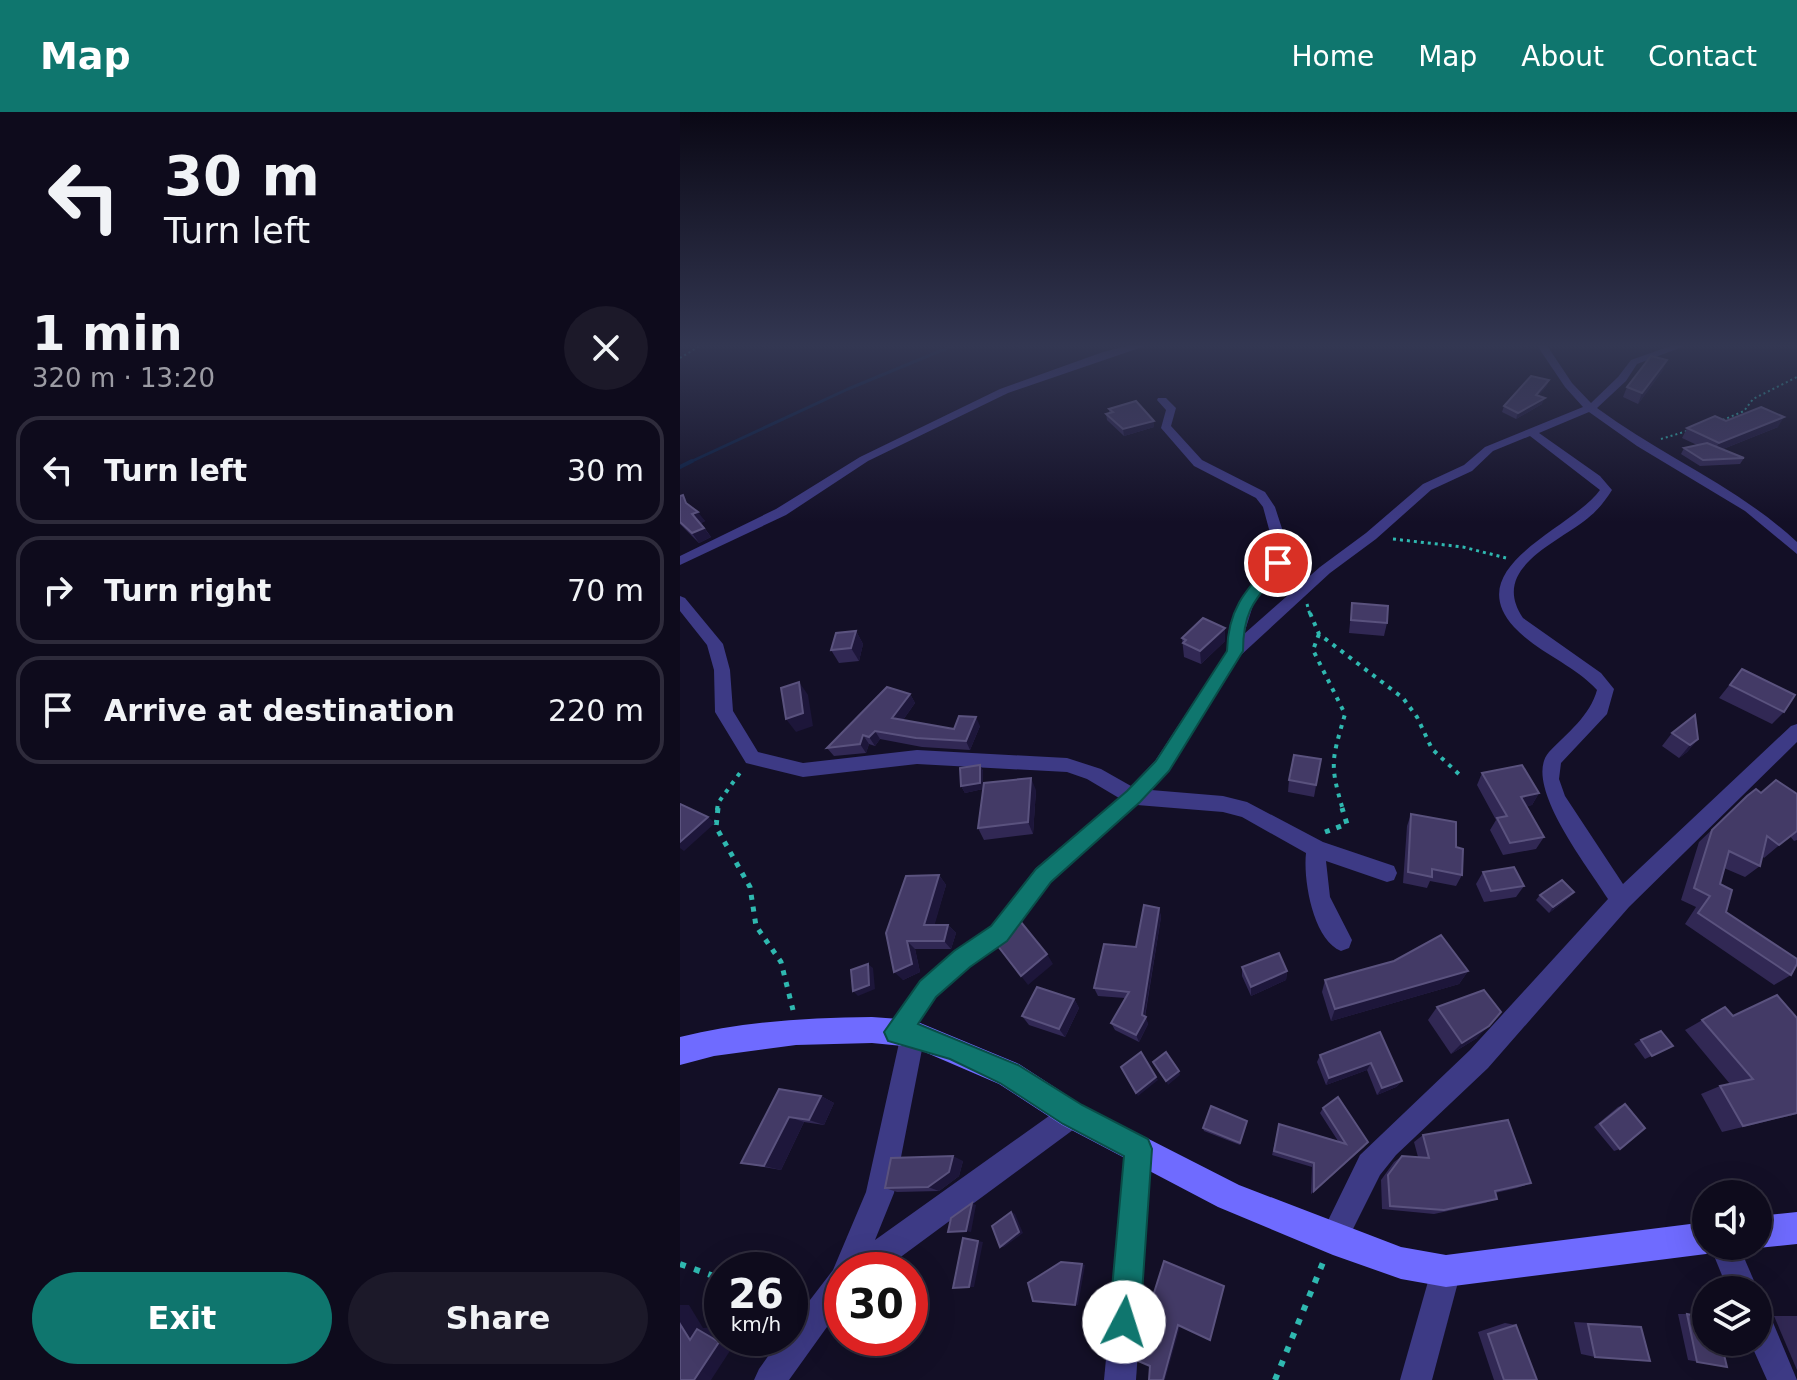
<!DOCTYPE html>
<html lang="en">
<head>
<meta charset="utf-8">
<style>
	:root { --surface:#0e0b1c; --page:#1c1929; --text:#f1f3f6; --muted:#9b9ba3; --line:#2e2b3b; --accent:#0f766e }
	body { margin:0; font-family:"DejaVu Sans",sans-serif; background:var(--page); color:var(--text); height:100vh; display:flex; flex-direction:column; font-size:30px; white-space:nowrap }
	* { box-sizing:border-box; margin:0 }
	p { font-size:26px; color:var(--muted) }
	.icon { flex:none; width:44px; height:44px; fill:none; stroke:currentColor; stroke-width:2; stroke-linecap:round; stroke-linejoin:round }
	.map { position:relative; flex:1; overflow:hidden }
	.side { display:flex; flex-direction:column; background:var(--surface); width:680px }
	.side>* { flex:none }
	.top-card { background:#0e0b1c; color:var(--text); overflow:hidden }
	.controls { position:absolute; left:1012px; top:1068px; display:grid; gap:16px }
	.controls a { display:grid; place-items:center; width:80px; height:80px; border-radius:50%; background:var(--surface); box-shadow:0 8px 32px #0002,0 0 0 2px var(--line); font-size:40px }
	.speed { position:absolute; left:24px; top:1140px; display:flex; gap:16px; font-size:40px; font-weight:700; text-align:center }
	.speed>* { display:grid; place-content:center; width:104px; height:104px; border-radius:50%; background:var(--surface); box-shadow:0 8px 32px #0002,0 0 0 2px var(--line); line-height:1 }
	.speed small { font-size:20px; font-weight:400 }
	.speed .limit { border:12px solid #d22; background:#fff; color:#111 }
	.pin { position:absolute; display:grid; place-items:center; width:68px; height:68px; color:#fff; margin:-34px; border:4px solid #fff; border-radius:50%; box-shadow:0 2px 8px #0007 }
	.me { position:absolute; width:88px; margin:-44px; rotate:5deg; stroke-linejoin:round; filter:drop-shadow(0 0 6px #0008) }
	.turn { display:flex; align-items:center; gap:28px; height:168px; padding:0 32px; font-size:36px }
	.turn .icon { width:104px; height:104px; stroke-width:2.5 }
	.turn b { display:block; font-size:56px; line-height:68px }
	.round { display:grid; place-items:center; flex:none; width:84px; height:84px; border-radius:42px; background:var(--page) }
	.summary { display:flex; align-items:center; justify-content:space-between; height:136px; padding:0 32px }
	h1 { font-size:48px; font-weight:800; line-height:60px }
	.action { display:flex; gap:16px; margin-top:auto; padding:16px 32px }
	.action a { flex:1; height:92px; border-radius:48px; background:var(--accent); color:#fff; font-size:32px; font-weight:800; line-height:92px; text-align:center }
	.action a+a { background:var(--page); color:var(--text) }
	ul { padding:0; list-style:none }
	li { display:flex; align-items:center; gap:24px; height:108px; margin:0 16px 12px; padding:0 16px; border:4px solid var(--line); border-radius:24px }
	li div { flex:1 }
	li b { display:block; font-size:30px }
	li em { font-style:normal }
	header { display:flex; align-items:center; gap:48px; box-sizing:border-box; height:112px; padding:0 40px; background:var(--accent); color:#fff }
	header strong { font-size:38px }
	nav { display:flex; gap:44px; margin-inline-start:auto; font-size:28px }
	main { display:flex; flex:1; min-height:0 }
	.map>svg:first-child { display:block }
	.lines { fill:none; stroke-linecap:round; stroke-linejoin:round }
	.stream-far1 { stroke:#0a1f44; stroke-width:3 }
	.stream { stroke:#0a1f44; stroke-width:4 }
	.path-far4 { stroke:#2fb8b0; stroke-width:2; stroke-dasharray:2 3; stroke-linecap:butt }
	.path-far3 { stroke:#2fb8b0; stroke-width:3; stroke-dasharray:3 4; stroke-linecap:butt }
	.path-far2 { stroke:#2fb8b0; stroke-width:4; stroke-dasharray:4 6; stroke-linecap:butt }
	.path-far1 { stroke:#2fb8b0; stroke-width:5; stroke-dasharray:5 7; stroke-linecap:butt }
	.path { stroke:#2fb8b0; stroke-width:6; stroke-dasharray:6 9; stroke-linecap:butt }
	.street { fill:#3d3a85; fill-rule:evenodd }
	.secondary { fill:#6f6bff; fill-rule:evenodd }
	.wall { fill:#312854 }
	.shaded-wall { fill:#1d163a }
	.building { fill:#433a66; stroke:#5a527e; stroke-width:2 }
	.route { fill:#0f766e; stroke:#0a4d48; stroke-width:2 }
</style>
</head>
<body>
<header>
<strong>Map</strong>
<nav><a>Home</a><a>Map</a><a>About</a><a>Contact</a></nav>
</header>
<main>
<section class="side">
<div class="top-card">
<div class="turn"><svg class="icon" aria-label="left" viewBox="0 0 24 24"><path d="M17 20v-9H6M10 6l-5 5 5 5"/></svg><div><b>30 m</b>Turn left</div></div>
</div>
<div class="summary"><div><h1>1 min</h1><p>320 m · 13:20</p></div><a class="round"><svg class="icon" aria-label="close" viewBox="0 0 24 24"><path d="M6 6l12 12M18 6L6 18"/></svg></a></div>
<ul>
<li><svg class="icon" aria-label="left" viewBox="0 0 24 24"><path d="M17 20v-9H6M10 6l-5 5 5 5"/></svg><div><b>Turn left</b></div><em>30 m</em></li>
<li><svg class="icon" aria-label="right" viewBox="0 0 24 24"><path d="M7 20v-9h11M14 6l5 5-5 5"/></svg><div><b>Turn right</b></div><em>70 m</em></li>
<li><svg class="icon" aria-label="arrive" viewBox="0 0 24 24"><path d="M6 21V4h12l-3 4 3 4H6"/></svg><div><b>Arrive at destination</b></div><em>220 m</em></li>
</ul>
<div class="action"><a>Exit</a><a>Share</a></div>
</section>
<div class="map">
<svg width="1117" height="1268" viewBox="0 0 1117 1268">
	<rect width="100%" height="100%" fill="#130f26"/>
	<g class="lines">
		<!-- stream-far1 -->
		<polyline class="stream-far1" points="8,351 168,277 277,232"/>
		<!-- stream -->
		<polyline class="stream" points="0,355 12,349"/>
		<!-- path-far4 -->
		<g class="path-far4">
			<polyline points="0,246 23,232"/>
			<polyline points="1038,310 1064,299 1073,287 1117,265"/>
			<polyline points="981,327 1007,319"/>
		</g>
		<!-- path-far3 -->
		<g class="path-far3">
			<polyline points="713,427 783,435 826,446"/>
			<polyline points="627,492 630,503"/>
		</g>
		<!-- path-far2 -->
		<g class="path-far2">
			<polyline points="630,501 639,522 723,586 737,605 752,637 782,665"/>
			<path d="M639 522 633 538 665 602C652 648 649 651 663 698"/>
			<polyline points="37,698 38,691 62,658"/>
		</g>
		<!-- path-far1 -->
		<g class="path-far1">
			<polyline points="38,696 36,715 70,775 76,814 101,850 113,898"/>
			<polyline points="645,720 667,712 662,696"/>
		</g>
		<!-- path -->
		<g class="path">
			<polyline points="0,1152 42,1167"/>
			<polyline points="595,1268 644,1148"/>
		</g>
		<!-- street -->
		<g class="street">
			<polygon points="455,232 471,232 328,281 188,349 106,403 0,453 0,444 96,397 180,345 320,277 423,240"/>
			<path d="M856 232H866L892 271 911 291 938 265 951 248 996 232H1010L957 252 946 269 917 296C982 344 1058 375 1117 430V442L1065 399 957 334 909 300 859 321 920 364 932 378C925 389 918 398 908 406 878 431 809 456 843 506L921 561 934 577 927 602 881 651 879 667 885 684 943 772 1111 614 1117 612V630L949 795 808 956 716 1043 700 1063 663 1137 653 1141 643 1137 639 1127 680 1043 790 938 928 787C910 757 841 672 869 640 887 621 910 604 917 578 893 552 858 541 834 515 779 454 892 417 920 378L850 324 813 339 792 359 751 378 696 427 650 461 561 543 489 659 471 678 543 684 567 690 643 730 714 754 717 761 714 768 707 770 646 749 650 785 672 828 669 836 661 839C633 828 623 768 626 741L562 705 543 700 457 693 370 770 327 828 290 855 256 885 238 912 242 913 245 922 214 1081 195 1128 383 994 392 990 401 994 405 1003 401 1012 203 1158H162V1194L109 1268H74L79 1257 101 1226H110V1214L153 1158 186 1080 219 931 208 929 205 920 240 869 274 839 311 814 356 756 439 686 407 667 387 660 237 652 123 665 66 651 35 600 34 558 27 533 0 499V484L5 486 43 532 50 558 53 599 78 640 123 651 237 638 387 646 421 657 451 674 475 649 547 539 550 512 559 490 591 450 593 432 583 395 576 386 514 354 481 316 486 298 477 288 478 286H486L496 296 491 314 522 348 585 380 595 395 607 432 605 451 574 490 564 522 640 455 686 421 743 372 784 353 805 335 903 295 885 275Z"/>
			<polygon points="459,1024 468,1028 472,1037 456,1268 424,1268 446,1037 450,1028"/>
			<polygon points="1030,1134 1059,1134 1078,1178 1048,1178"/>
			<polygon points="766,1144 776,1149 781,1159 752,1268 720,1268 751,1159 756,1149"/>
			<polygon points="1078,1197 1089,1201 1117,1268 1087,1268 1070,1230 1078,1230"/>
		</g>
		<!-- secondary -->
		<g class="secondary">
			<path d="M192 905 233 908 339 952 402 993 559 1073 721 1135 766 1143 1026 1110V1134H1039L1026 1142 766 1175 721 1167 653 1143 538 1095 382 1013 319 972 233 935 192 931 116 933 34 944 0 953V925C63 909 127 906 192 905Z"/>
			<polygon points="1117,1100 1117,1132 1078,1136 1073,1134 1078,1134 1078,1104"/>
		</g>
	</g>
	<!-- wall -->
	<g class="wall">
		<polygon points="983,258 958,292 943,285 947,275"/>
		<polygon points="867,274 858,284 862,292 836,307 822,300 824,294"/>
		<polygon points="429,297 474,315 444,324 427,308 426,302 429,301"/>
		<polygon points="1046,309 1098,315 1043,337 1064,346 1060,352 1020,354 1001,342 1004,336 1017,333 1002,326 1007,316"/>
		<polygon points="0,384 25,409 21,411 31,425 19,431 0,412"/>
		<polygon points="672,491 707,511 704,524 669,521"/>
		<polygon points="545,516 545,529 521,552 504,545 502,526"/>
		<polygon points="176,519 183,532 179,549 159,551 151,538"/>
		<polygon points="1062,557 1104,600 1092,612 1039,586"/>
		<polygon points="230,582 235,591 223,608 274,617 300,614 290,638 242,635 200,627 195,634 189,632 186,641 154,644 147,636"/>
		<polygon points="992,621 1018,627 1007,640 999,646 982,634"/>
		<polygon points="641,647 634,685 608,680 609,668"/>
		<polygon points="300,653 303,659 303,677 356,678 353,722 304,728 298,716 303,677 285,681 281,674"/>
		<polygon points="802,661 859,681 852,693 847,694 864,725 856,737 823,743 810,718 816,708 797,673"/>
		<polygon points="1081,681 1117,682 1117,728 1114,729 1110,724 1084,746 1082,744 1080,754 1065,765 1044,756 1040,772 1046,800 1111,863 1094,873 1005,812 1016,795 1001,788 1019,730 1067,684"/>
		<polygon points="731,702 776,735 782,763 776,774 750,769 747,776 723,771 727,714"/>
		<polygon points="803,760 844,774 836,785 804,790 796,772"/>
		<polygon points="259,763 266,773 254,813 268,813 276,821 271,837 235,837 240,860 223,868 206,821"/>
		<polygon points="860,783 890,785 869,801 856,788"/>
		<polygon points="479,796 481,805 465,905 468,912 459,930 435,918 431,911 445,886 418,884 414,876 456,835"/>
		<polygon points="562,855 607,859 606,868 571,884 562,864"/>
		<polygon points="788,859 779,872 651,909 642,880 645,868"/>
		<polygon points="394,887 399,896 385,925 349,913 342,904"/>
		<polygon points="757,895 797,926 771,942 748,908"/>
		<polygon points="1045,895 1053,904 1117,906 1117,1002 1042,1020 1021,982 1040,974 1050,972 1005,918"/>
		<polygon points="700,920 722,969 716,975 697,983 687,958 646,973 637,950 640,943"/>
		<polygon points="961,928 993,934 965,947 954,932"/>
		<polygon points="99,977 141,984 154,991 144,1013 124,1010 101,1058 61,1051"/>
		<polygon points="945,992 940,1037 934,1039 914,1015 938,995"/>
		<polygon points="643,996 684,1035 631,1082 632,1055 592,1043 599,1012 658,1029 640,1001"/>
		<polygon points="567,1009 560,1033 524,1019 523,1016"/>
		<polygon points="743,1023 851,1071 837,1076 815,1081 817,1087 805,1091 754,1102 702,1097 701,1068 714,1050 722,1044 738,1045 734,1030"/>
		<polygon points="283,1049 279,1064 259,1079 217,1080 205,1076"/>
		<polygon points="998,1202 1007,1202 1047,1255 1008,1248"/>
		<polygon points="1094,1204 1117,1204 1117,1258"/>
		<polygon points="894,1210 945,1213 961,1215 915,1245 901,1242"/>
		<polygon points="825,1211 836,1213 857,1268 814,1268 798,1220"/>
	</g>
	<!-- shaded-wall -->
	<g class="shaded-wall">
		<polygon points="987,248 983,258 958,292 962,281"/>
		<polygon points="869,268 867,274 854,289 856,283"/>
		<polygon points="865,286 862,292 836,307 838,301"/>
		<polygon points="1104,305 1098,315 1033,341 1039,331"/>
		<polygon points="474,309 474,315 444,324 443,317"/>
		<polygon points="18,400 25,409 19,412 12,402"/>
		<polygon points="24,416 31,425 19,431 12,421"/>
		<polygon points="545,516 545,529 521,552 520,539"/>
		<polygon points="176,519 183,532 179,549 171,536"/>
		<polygon points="119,570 128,583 133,614 116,620 106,607"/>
		<polygon points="230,582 235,591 218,615 212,606"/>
		<polygon points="296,605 300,614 290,638 286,629"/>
		<polygon points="195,619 200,627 195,634 189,625"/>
		<polygon points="183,623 189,632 186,641 180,632"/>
		<polygon points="1018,627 1007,640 999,646 1010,633"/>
		<polygon points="300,653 303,659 303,677 285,681 281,674"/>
		<polygon points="351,666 356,678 353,722 348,710"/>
		<polygon points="859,681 852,693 834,697 841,685"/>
		<polygon points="28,705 35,711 4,739 0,736 0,730"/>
		<polygon points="259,763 266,773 252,822 244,813"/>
		<polygon points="894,780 890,785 869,801 873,795"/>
		<polygon points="479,796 481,805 464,908 466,905 468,912 459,930 456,923 462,903"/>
		<polygon points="268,813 276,821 271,837 264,829"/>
		<polygon points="227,829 235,837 240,860 223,868 214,860"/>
		<polygon points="367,842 373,852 348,873 341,864"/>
		<polygon points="188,852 193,856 195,877 178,884 173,879"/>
		<polygon points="607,859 606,868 571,884 571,875"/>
		<polygon points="788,859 779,872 651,909 655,897"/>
		<polygon points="394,887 399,896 385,925 379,917"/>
		<polygon points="809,914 797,926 771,942 782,931"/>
		<polygon points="691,951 687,958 646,973 649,966"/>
		<polygon points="499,959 500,963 488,973 486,969"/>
		<polygon points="476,965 478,968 458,984 456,981"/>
		<polygon points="722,969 716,975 697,983 702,976"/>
		<polygon points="141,984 154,991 144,1013 129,1008"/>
		<polygon points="109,1005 124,1010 101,1058 84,1054"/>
		<polygon points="273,1044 283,1049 279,1064 259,1079 248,1075"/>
		<polygon points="292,1091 296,1093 291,1120 286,1119"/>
		<polygon points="331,1100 335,1102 343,1121 324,1135 320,1135"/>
		<polygon points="298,1129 303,1130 294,1175 289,1175"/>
		<polygon points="402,1152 405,1153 398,1193 395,1193"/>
		<polygon points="0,1193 9,1193 23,1216 36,1215 42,1219 42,1226 54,1226 57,1228 31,1268 14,1268 10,1228 0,1212"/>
		<polygon points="501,1211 485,1268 483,1268 498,1213"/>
	</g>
	<!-- building -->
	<g class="building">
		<polygon points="971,244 987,248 962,281 947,275"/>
		<polygon points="851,264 869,268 856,283 865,286 838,301 824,294"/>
		<polygon points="456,289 474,309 443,317 426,302 433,300 429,297"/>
		<polygon points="1081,295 1104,305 1039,331 1007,316 1035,304 1046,309"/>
		<polygon points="1027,331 1064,346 1023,348 1004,336"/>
		<polygon points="3,383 6,391 18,400 12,402 24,416 12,421 0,410 0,384"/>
		<polygon points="672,491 708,494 707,511 671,508"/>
		<polygon points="523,506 545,516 520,539 503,531 506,528 502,526"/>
		<polygon points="176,519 171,536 151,538 156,521"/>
		<polygon points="1062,557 1115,583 1104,600 1050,573"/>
		<polygon points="119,570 123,601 106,607 101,576"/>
		<polygon points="207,575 230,582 212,606 274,617 279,604 296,605 286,629 236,626 195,619 189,625 183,623 180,632 147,636"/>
		<polygon points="1015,603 1018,627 1010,633 992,621"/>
		<polygon points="614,643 641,647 636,673 609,668"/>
		<polygon points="300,653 300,671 281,674 280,656"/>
		<polygon points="842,653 859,681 841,685 864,725 830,731 817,706 827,704 802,661"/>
		<polygon points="351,666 348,710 298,716 304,671"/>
		<polygon points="1096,668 1117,682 1117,719 1099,733 1087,724 1080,754 1049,739 1040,772 1052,778 1046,800 1117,847 1117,852 1111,863 1018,801 1030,784 1014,776 1032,718 1067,684 1076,677 1081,681"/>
		<polygon points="0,692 28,705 0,730"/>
		<polygon points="731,702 776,710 776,735 783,737 782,763 752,757 752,765 728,760"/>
		<polygon points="834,755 844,774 811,779 803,760"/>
		<polygon points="259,763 244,813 268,813 264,829 227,829 232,852 214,860 206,821 226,764"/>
		<polygon points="882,768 894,780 873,795 860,783"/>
		<polygon points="464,793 479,796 462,903 466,905 456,923 431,911 449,880 414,876 424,832 456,835"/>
		<polygon points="340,809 367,842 341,864 314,829"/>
		<polygon points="761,823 788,859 655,897 645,868 714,849"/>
		<polygon points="599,841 607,859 571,875 562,855"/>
		<polygon points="188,852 189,873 173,879 171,858"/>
		<polygon points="357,875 394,887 379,917 342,904"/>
		<polygon points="804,878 821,900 809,914 782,931 757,895"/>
		<polygon points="1097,883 1117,906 1117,1001 1063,1014 1040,974 1073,967 1022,908 1045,895 1053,904"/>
		<polygon points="981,919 993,934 972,944 961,928"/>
		<polygon points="700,920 722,969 702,976 691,951 649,966 640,943"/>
		<polygon points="461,940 476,965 456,981 441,955"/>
		<polygon points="486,940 499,959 486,969 473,950"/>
		<polygon points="99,977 141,984 129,1008 109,1005 84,1054 61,1051"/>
		<polygon points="658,985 688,1030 634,1079 634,1051 594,1039 599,1012 666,1032 643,996"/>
		<polygon points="945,992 965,1016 940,1037 920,1012"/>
		<polygon points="531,994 567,1009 560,1031 523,1016"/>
		<polygon points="828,1008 851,1071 815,1079 817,1087 764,1098 710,1094 708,1063 722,1044 749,1046 743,1023"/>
		<polygon points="273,1044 269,1060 248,1075 205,1076 211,1046"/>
		<polygon points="292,1091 286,1119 268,1120 271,1106"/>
		<polygon points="331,1100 339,1120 320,1135 312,1114"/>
		<polygon points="283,1126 298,1129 289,1175 273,1176"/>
		<polygon points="484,1149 544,1174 530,1228 498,1213 483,1268 469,1268 470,1254 456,1248 457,1235"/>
		<polygon points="381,1150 402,1152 395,1193 353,1189 348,1171"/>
		<polygon points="1007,1202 1026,1206 1026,1230 1041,1230 1047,1255 1017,1250"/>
		<polygon points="0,1212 10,1228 17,1217 39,1230 14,1268 0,1268"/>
		<polygon points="908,1212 961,1215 970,1249 915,1245"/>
		<polygon points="836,1213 857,1268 824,1268 808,1222"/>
	</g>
	<!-- sky -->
	<linearGradient id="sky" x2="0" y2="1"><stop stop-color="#0a0815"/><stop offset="0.57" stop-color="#333752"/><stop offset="1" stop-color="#333752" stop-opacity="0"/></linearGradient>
	<rect width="1117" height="410" fill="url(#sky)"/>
	<!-- route -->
	<path class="route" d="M598 447 605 451C579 485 563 493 563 539L489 659 460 690 371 770 327 829 290 855 256 885 238 912 338 953 402 993 468 1027 472 1037 460 1210 455 1221 444 1225 433 1221 429 1210 444 1044 383 1012 320 971 270 947 208 929 204 920 240 869 274 839 311 814 356 757 447 679 476 649 547 539C548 496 566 478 593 448Z"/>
</svg>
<div class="controls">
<a><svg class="icon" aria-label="sound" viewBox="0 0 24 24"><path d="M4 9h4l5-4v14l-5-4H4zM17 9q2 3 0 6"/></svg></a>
<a><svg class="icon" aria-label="layers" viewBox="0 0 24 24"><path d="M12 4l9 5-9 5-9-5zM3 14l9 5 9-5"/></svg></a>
</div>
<div class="speed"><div>26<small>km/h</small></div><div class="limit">30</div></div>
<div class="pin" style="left:598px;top:451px;background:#d93025"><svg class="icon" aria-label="arrive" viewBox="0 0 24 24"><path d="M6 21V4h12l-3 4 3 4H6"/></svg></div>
<svg class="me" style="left:444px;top:1210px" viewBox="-20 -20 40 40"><circle r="19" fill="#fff"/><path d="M0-13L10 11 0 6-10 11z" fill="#0f766e"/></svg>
</div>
</main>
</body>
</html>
